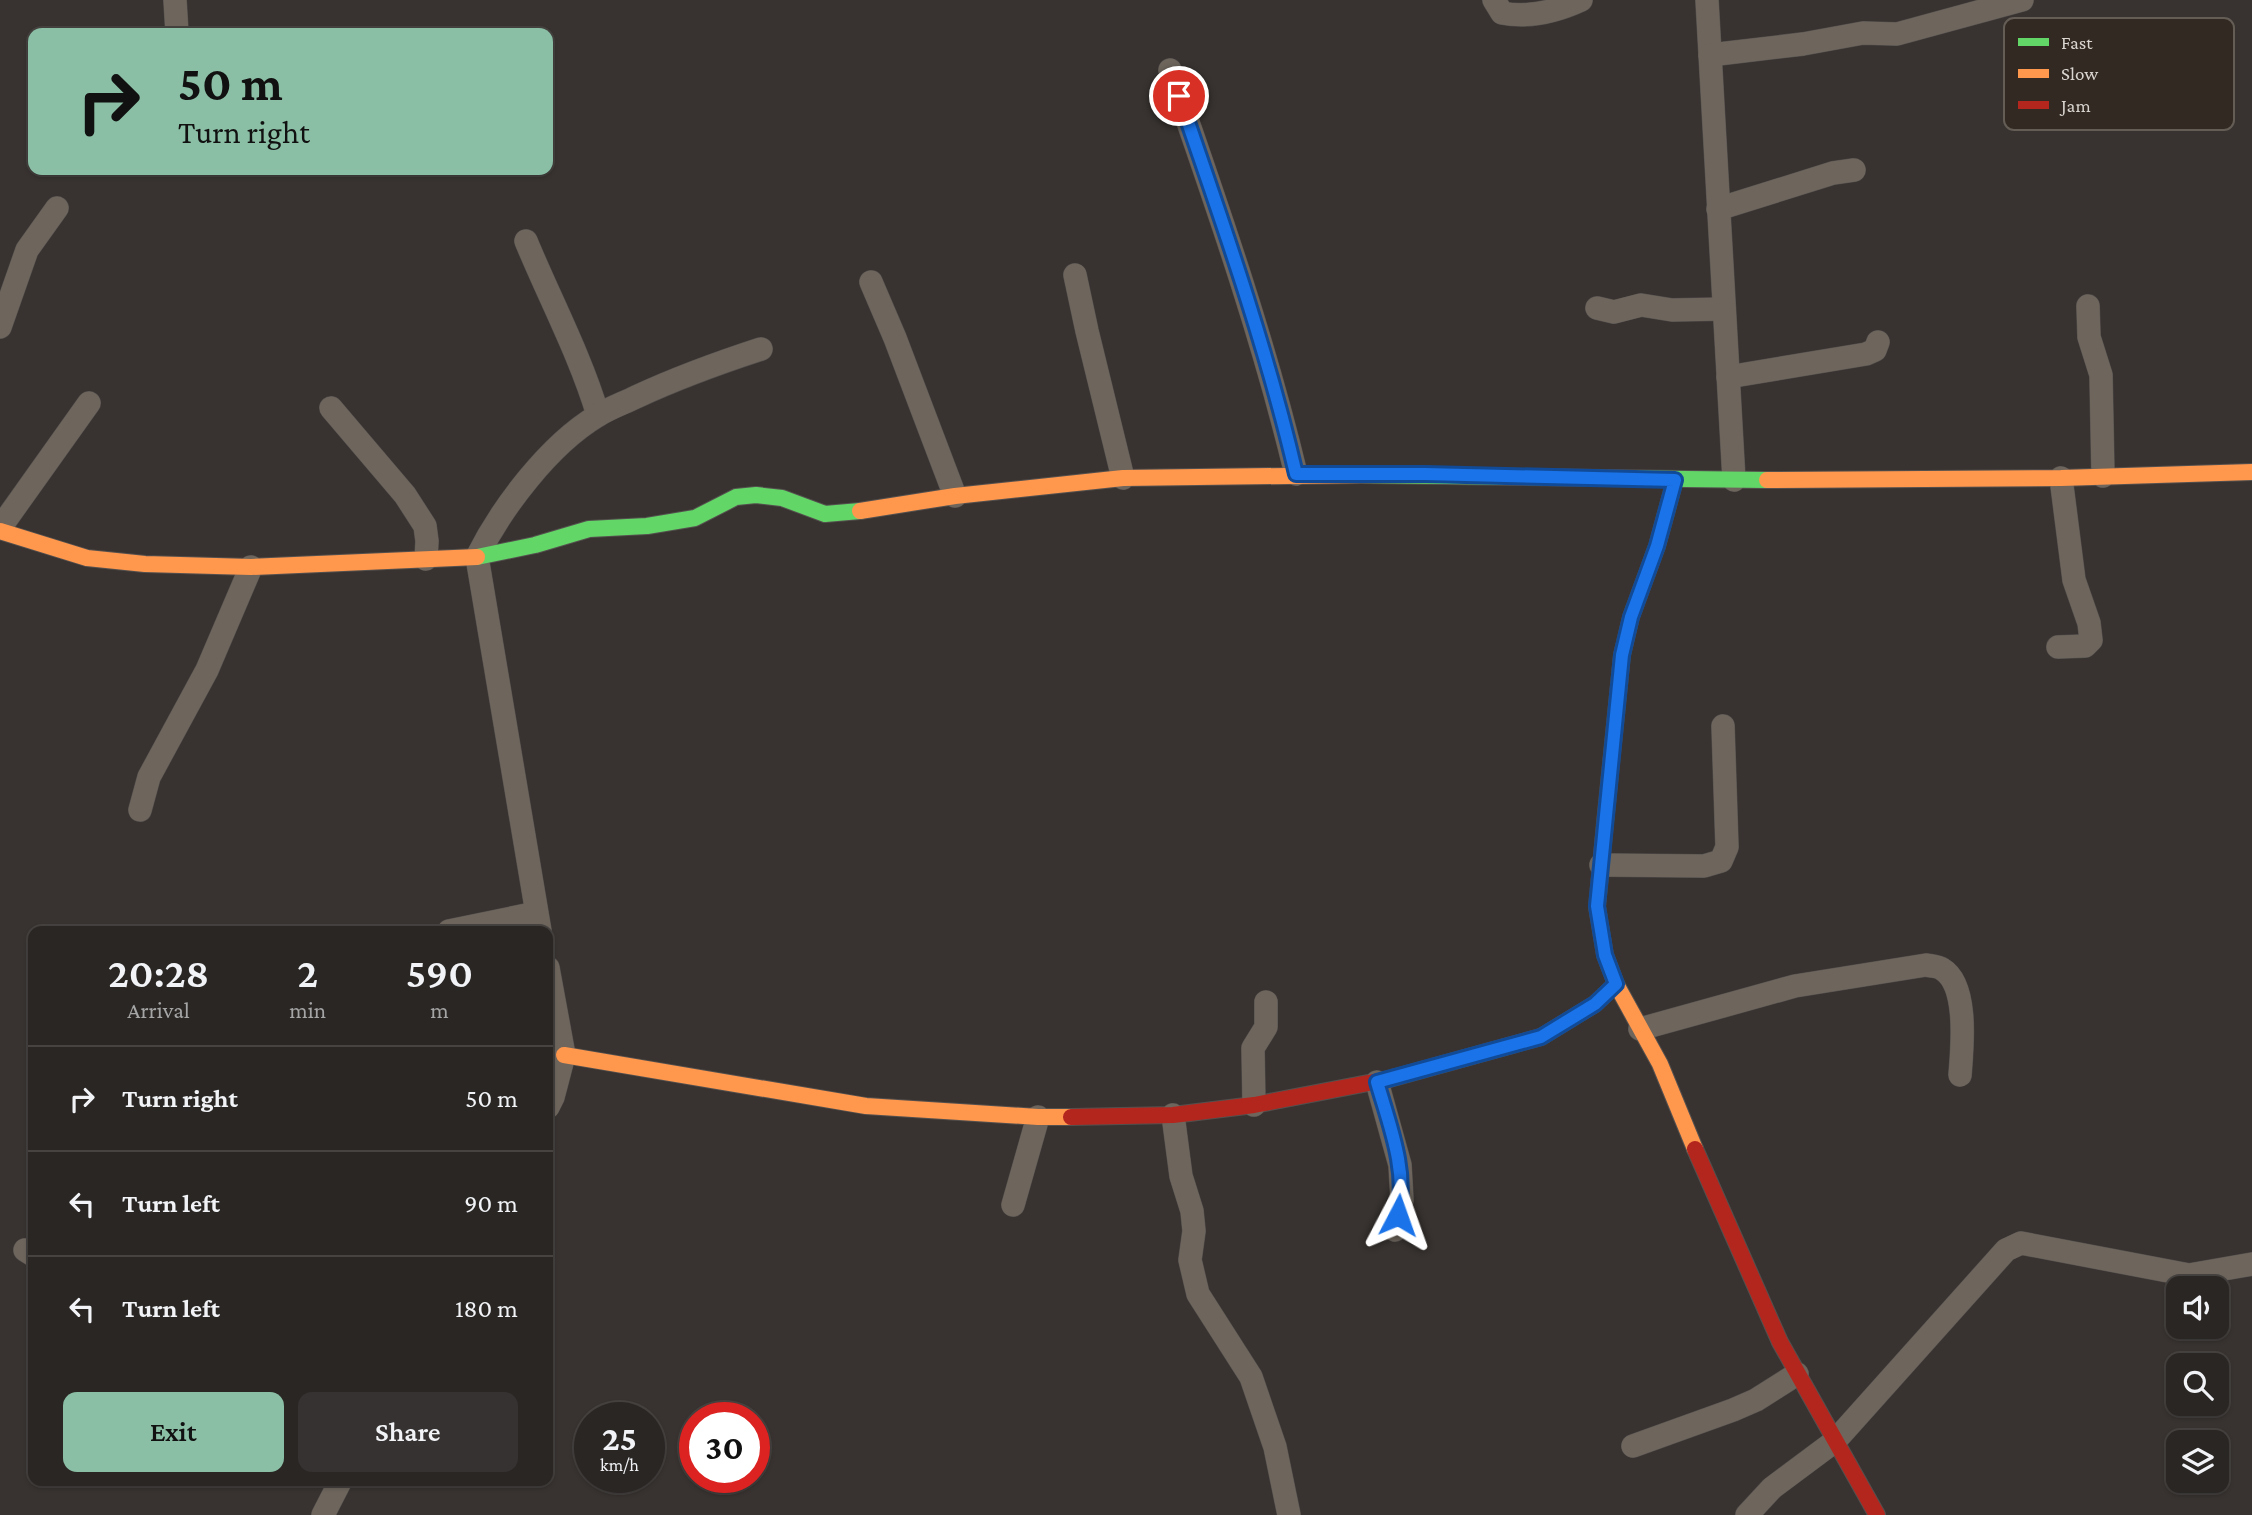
<!DOCTYPE html>
<html lang="en">
<head>
<meta charset="utf-8">
<style>
	:root { --surface:#2a2624; --page:#363231; --text:#f1f3f6; --muted:#a5a5a6; --line:#464341; --accent:#8abfa5 }
	body { margin:0; font-family:"Crimson Pro",serif; background:var(--page); color:var(--text); height:100vh; display:flex; flex-direction:column; font-size:26px; white-space:nowrap }
	* { box-sizing:border-box; margin:0 }
	p { font-size:23px; color:var(--muted) }
	.icon { flex:none; width:38px; height:38px; fill:none; stroke:currentColor; stroke-width:2; stroke-linecap:round; stroke-linejoin:round }
	.map { position:relative; flex:1; overflow:hidden }
	.side { position:absolute; left:28px; top:926px; width:525px; height:560px; display:flex; flex-direction:column; background:var(--surface); border-radius:14px; box-shadow:0 2px 5px #0004,0 0 0 2px var(--line) }
	.side>* { flex:none }
	.banner { position:absolute; left:28px; top:28px; width:525px; height:147px; border-radius:14px; box-shadow:0 2px 5px #0004,0 0 0 2px var(--line); background:#8abfa5; color:#111; overflow:hidden }
	.tools { position:absolute; left:2166px; top:1276px; display:grid; gap:14px }
	.tools a { display:grid; place-items:center; width:63px; height:63px; border-radius:14px; background:var(--surface); box-shadow:0 2px 5px #0004,0 0 0 2px var(--line); font-size:35px }
	.speed { position:absolute; left:574px; top:1402px; display:flex; gap:14px; font-size:35px; font-weight:700; text-align:center }
	.speed>* { display:grid; place-content:center; width:91px; height:91px; border-radius:50%; background:var(--surface); box-shadow:0 2px 5px #0004,0 0 0 2px var(--line); line-height:1 }
	.speed small { font-size:18px; font-weight:400 }
	.speed .limit { border:10px solid #d22; background:#fff; color:#111 }
	.pin { position:absolute; display:grid; place-items:center; width:60px; height:60px; color:#fff; margin:-30px; border:4px solid #fff; border-radius:50%; box-shadow:0 2px 7px #0007 }
	.me { position:absolute; width:77px; margin:-38px; rotate:4deg; stroke-linejoin:round; filter:drop-shadow(0 0 5px #0008) }
	.turn { display:flex; align-items:center; gap:24px; height:147px; padding:0 35px; font-size:32px }
	.turn .icon { width:91px; height:91px; stroke-width:2.5 }
	.turn b { display:block; font-size:49px; line-height:60px }
	.eta { display:flex; justify-content:space-evenly; align-items:center; height:119px; text-align:center }
	.eta b { font-size:42px; font-weight:600; line-height:49px }
	.cta { display:flex; gap:14px; margin-top:auto; padding:14px 35px }
	.cta a { flex:1; height:80px; border-radius:14px; background:var(--accent); color:#111; font-size:28px; font-weight:600; line-height:80px; text-align:center }
	.cta a+a { background:var(--page); color:var(--text) }
	ul { padding:0; list-style:none }
	li { display:flex; align-items:center; gap:21px; height:105px; padding:0 35px; border-top:2px solid var(--line) }
	li div { flex:1 }
	li b { display:block; font-size:26px }
	li em { font-style:normal }
	.map>svg:first-child { display:block }
	.lines { fill:none; stroke-linecap:round; stroke-linejoin:round }
	.street-casing { stroke:#54504e; stroke-width:24 }
	.fast-casing { stroke:#54504e; stroke-width:18 }
	.slow-casing { stroke:#54504e; stroke-width:18 }
	.jam-casing { stroke:#54504e; stroke-width:18 }
	.street { stroke:#6e665d; stroke-width:23 }
	.fast { stroke:#63d668; stroke-width:16 }
	.slow { stroke:#ff974d; stroke-width:16 }
	.jam { stroke:#b3261e; stroke-width:16 }
	.route-casing { stroke:#114b97; stroke-width:18 }
	.route { stroke:#1a73e8; stroke-width:12 }
	.key { fill:#312922; stroke:#645d56; stroke-width:2 }
	.key-label { font-size:19px; fill:#dad5d0 }
</style>
</head>
<body>
<div class="map">
<svg width="2252" height="1515" viewBox="0 0 2252 1515">
	<rect width="100%" height="100%" fill="#383330"/>
	<g class="lines">
		<!-- street casing -->
		<g class="street-casing">
			<g id="street">
				<polyline points="175,0 177,33"/>
				<path d="M1494 0 1502 13C1528 18 1557 11 1581 0"/>
				<polyline points="1707,0 1734,480"/>
				<polyline points="1710,55 1803,44 1863,33 1897,34 2022,0"/>
				<path d="M1170 70C1216 203 1263 336 1296 474"/>
				<polyline points="1718,209 1833,173 1854,170"/>
				<path d="M526 241C550 299 580 355 598 415"/>
				<polyline points="1075,275 1087,331 1123,478"/>
				<polyline points="871,282 895,338 955,496"/>
				<polyline points="2088,306 2089,337 2101,375 2103,476"/>
				<polyline points="1597,308 1614,312 1641,305 1672,310 1724,309"/>
				<polyline points="0,327 27,250 57,208"/>
				<polyline points="1728,377 1866,354 1875,350 1878,342"/>
				<polyline points="331,408 405,495 425,526 427,541 426,559"/>
				<polyline points="0,528 89,403"/>
				<polyline points="2058,647 2085,646 2091,640 2089,623 2074,580 2061,478"/>
				<polyline points="140,810 149,777 207,670 251,567"/>
				<polyline points="1601,865 1704,866 1721,861 1727,847 1723,726"/>
				<polyline points="449,931 536,913"/>
				<path d="M540 931 477 557C502 507 549 445 597 416 609 408 624 403 636 397 677 378 718 363 761 349"/>
				<polyline points="548,968 564,1055 553,1097 548,1107"/>
				<path d="M1640 1029 1795 986 1926 965C1930 966 1938 966 1942 969 1969 985 1962 1049 1960 1075"/>
				<polyline points="1377,1082 1400,1165 1402,1200 1395,1230"/>
				<polyline points="1254,1105 1253,1048 1266,1027 1266,1002"/>
				<polyline points="1173,1115 1181,1176 1192,1211 1194,1231 1190,1260 1198,1294 1251,1377 1275,1447 1289,1515"/>
				<polyline points="1013,1205 1038,1117"/>
				<polyline points="25,1250 33,1255"/>
				<polyline points="1633,1446 1733,1410 1756,1400 1797,1374"/>
				<polyline points="323,1515 341,1480"/>
				<polyline points="1747,1515 1772,1488 1835,1441 2006,1250 2021,1243 2189,1275 2252,1264"/>
			</g>
		</g>
		<!-- fast casing -->
		<g class="fast-casing">
			<g id="fast">
				<polyline points="1361,475 1767,480"/>
				<polyline points="477,557 535,545 589,529 647,526 695,518 736,497 756,495 782,498 825,514 860,511"/>
				<polyline points="1605,823 1622,655 1631,617 1657,546 1675,480"/>
				<polyline points="1389,1079 1541,1037 1595,1004 1616,984"/>
			</g>
		</g>
		<!-- slow casing -->
		<g class="slow-casing">
			<g id="slow">
				<polyline points="1767,480 2061,478 2252,472"/>
				<polyline points="860,511 955,496 1123,478 1361,475"/>
				<polyline points="0,531 87,558 145,564 251,567 477,557"/>
				<polyline points="1605,823 1597,907 1605,955 1616,984 1660,1064 1695,1149"/>
				<polyline points="564,1055 866,1106 1038,1117 1071,1117"/>
			</g>
		</g>
		<!-- jam casing -->
		<g class="jam-casing">
			<g id="jam">
				<polyline points="1071,1117 1173,1115 1254,1105 1389,1079"/>
				<polyline points="1695,1149 1780,1342 1877,1515"/>
			</g>
		</g>
		<!-- street -->
		<use href="#street" class="street"/>
		<!-- fast -->
		<use href="#fast" class="fast"/>
		<!-- slow -->
		<use href="#slow" class="slow"/>
		<!-- jam -->
		<use href="#jam" class="jam"/>
	</g>
	<g class="lines">
		<!-- route casing -->
		<g class="route-casing">
			<path id="route" d="M1179 96C1222 221 1266 345 1296 474H1425L1675 480 1657 546 1631 617 1622 655 1597 906 1605 955 1616 984 1595 1004 1541 1037 1377 1082C1389 1124 1408 1170 1398 1215"/>
		</g>
		<!-- route -->
		<use href="#route" class="route"/>
	</g>
	<!-- legend -->
	<rect x="2004" y="18" width="230" height="112" rx="10" class="key"/>
	<rect x="2018" y="38" width="31" height="8" fill="#63d668"/>
	<rect x="2018" y="69" width="31" height="9" fill="#ff974d"/>
	<rect x="2018" y="101" width="31" height="8" fill="#b3261e"/>
	<g class="key-label">
		<text x="2061" y="49">Fast</text>
		<text x="2061" y="80">Slow</text>
		<text x="2061" y="112">Jam</text>
	</g>
</svg>
<div class="tools">
<a><svg class="icon" aria-label="sound" viewBox="0 0 24 24"><path d="M4 9h4l5-4v14l-5-4H4zM17 9q2 3 0 6"/></svg></a>
<a><svg class="icon" aria-label="search" viewBox="0 0 24 24"><circle cx="10" cy="10" r="6"/><path d="M15 15l6 6"/></svg></a>
<a><svg class="icon" aria-label="layers" viewBox="0 0 24 24"><path d="M12 4l9 5-9 5-9-5zM3 14l9 5 9-5"/></svg></a>
</div>
<div class="speed"><div>25<small>km/h</small></div><div class="limit">30</div></div>
<div class="pin" style="left:1179px;top:96px;background:#d93025"><svg class="icon" aria-label="arrive" viewBox="0 0 24 24"><path d="M6 21V4h12l-3 4 3 4H6"/></svg></div>
<svg class="me" style="left:1398px;top:1215px" viewBox="-20 -20 40 40"><path d="M0-17L14 15 0 8-14 15z" fill="#1a73e8" stroke="#fff" stroke-width="4"/></svg>
<div class="banner">
<div class="turn"><svg class="icon" aria-label="right" viewBox="0 0 24 24"><path d="M7 20v-9h11M14 6l5 5-5 5"/></svg><div><b>50 m</b>Turn right</div></div>
</div>
<section class="side">
<div class="eta">
<div><b>20:28</b><p>Arrival</p></div>
<div><b>2</b><p>min</p></div>
<div><b>590</b><p>m</p></div>
</div>
<ul>
<li><svg class="icon" aria-label="right" viewBox="0 0 24 24"><path d="M7 20v-9h11M14 6l5 5-5 5"/></svg><div><b>Turn right</b></div><em>50 m</em></li>
<li><svg class="icon" aria-label="left" viewBox="0 0 24 24"><path d="M17 20v-9H6M10 6l-5 5 5 5"/></svg><div><b>Turn left</b></div><em>90 m</em></li>
<li><svg class="icon" aria-label="left" viewBox="0 0 24 24"><path d="M17 20v-9H6M10 6l-5 5 5 5"/></svg><div><b>Turn left</b></div><em>180 m</em></li>
</ul>
<div class="cta"><a>Exit</a><a>Share</a></div>
</section>
</div>
</body>
</html>
